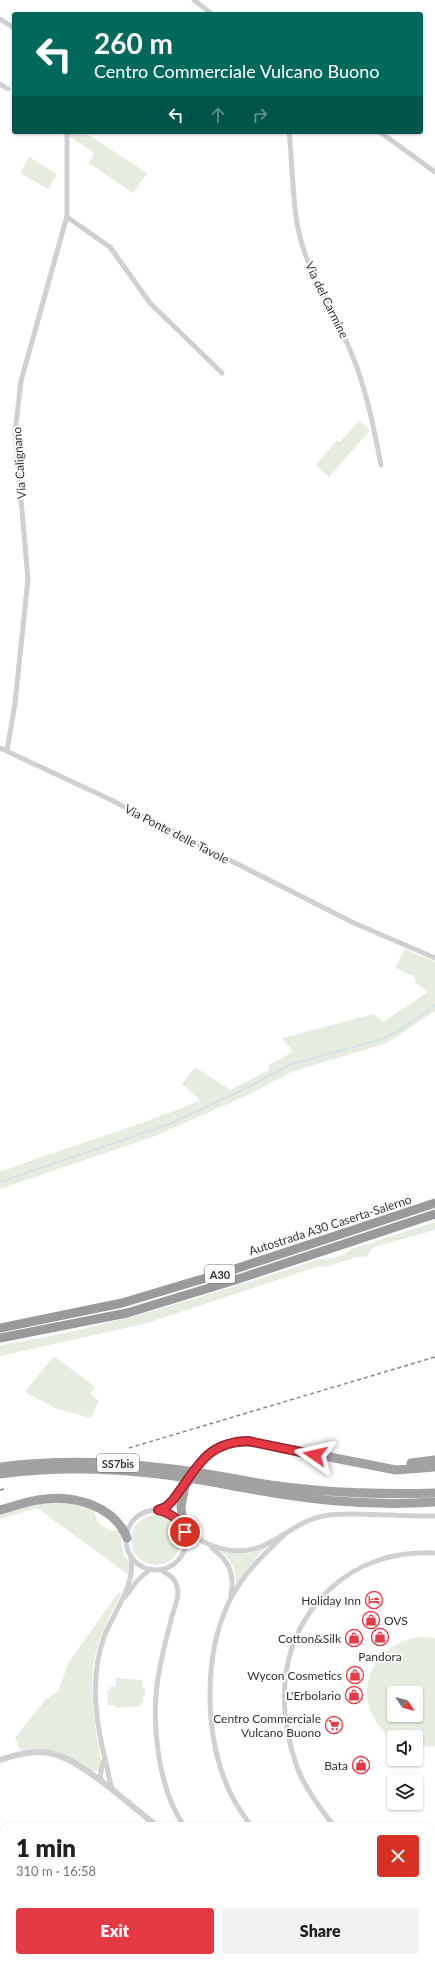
<!DOCTYPE html>
<html lang="en">
<head>
<meta charset="utf-8">
<style>
	:root { --surface:#fff; --page:#f2f2f2; --text:#202124; --muted:#757577; --accent:#e63946 }
	body { margin:0; font-family:Lato,sans-serif; background:var(--page); color:var(--text); height:100vh; display:flex; flex-direction:column; font-size:15px; white-space:nowrap }
	* { box-sizing:border-box; margin:0 }
	p { font-size:13px; color:var(--muted) }
	.icon { flex:none; width:22px; height:22px; fill:none; stroke:currentColor; stroke-width:2; stroke-linecap:round; stroke-linejoin:round }
	.map { position:relative; flex:1; overflow:hidden }
	.side { position:absolute; left:0px; top:1822px; width:435px; height:140px; display:flex; flex-direction:column; background:var(--surface); border-radius:12px 12px 0 0; box-shadow:0 1px 3px #0004 }
	.side>* { flex:none }
	.guide { position:absolute; left:12px; top:12px; width:411px; height:122px; border-radius:4px; box-shadow:0 1px 3px #0004; background:#00695c; color:#fff; overflow:hidden }
	.needle { width:26px; rotate:126deg }
	.tools { position:absolute; left:387px; top:1686px; display:grid; gap:8px }
	.tools a { display:grid; place-items:center; width:36px; height:36px; border-radius:4px; background:var(--surface); box-shadow:0 1px 3px #0004; font-size:20px }
	.pin { position:absolute; display:grid; place-items:center; width:34px; height:34px; color:#fff; margin:-17px; border:2px solid #fff; border-radius:50%; box-shadow:0 1px 4px #0007 }
	.me { position:absolute; width:44px; margin:-22px; rotate:281deg; stroke-linejoin:round; filter:drop-shadow(0 0 3px #0008) }
	.turn { display:flex; align-items:center; gap:14px; height:84px; padding:0 16px; font-size:18px }
	.turn .icon { width:52px; height:52px; stroke-width:2.5 }
	.turn b { display:block; font-size:28px; line-height:34px }
	.lanes { display:flex; align-items:center; height:38px; padding:0 16px; background:#0003; justify-content:center; gap:20px; direction:ltr }
	.lanes .off { opacity:.35 }
	.round { display:grid; place-items:center; flex:none; width:42px; height:42px; border-radius:4px; background:var(--page) }
	.headline { display:flex; align-items:center; justify-content:space-between; height:68px; padding:0 16px }
	h1 { font-size:24px; font-weight:800; line-height:30px }
	.action { display:flex; gap:8px; margin-top:auto; padding:8px 16px }
	.action a { flex:1; height:46px; border-radius:4px; background:var(--accent); color:#fff; font-size:16px; font-weight:800; line-height:46px; text-align:center }
	.action a+a { background:var(--page); color:var(--text) }
	.map>svg:first-child { display:block }
	.green { fill:#e6ecdf; fill-rule:evenodd }
	.lines { fill:none; stroke-linecap:round; stroke-linejoin:round }
	.stream { stroke:#cfe2ee; stroke-width:1.5 }
	.minor { stroke:#d0d0d0; stroke-width:5 }
	.tertiary { stroke:#d0d0d0; stroke-width:6 }
	.trunk { stroke:#a2a2a2; stroke-width:9 }
	.motorway { stroke:#9a9a9a; stroke-width:9 }
	.rail { stroke:#888; stroke-width:1.5; stroke-dasharray:4 3; stroke-linecap:butt }
	.trunk-bridge { stroke:#a2a2a2; stroke-width:9 }
	.route-casing { stroke:#96252e; stroke-width:10 }
	.route { stroke:#e63946; stroke-width:7 }
	.labels { text-anchor:middle; dominant-baseline:central; stroke-width:4; stroke-linejoin:round; paint-order:stroke }
	.shield { fill:#fff; stroke:#707070; stroke-width:1 }
	.shield-label { font-size:11px; font-weight:bold; fill:#333 }
	.street-label { font-size:12px; fill:#333; stroke:#fff }
	.poi-label { font-size:12px; fill:#333; stroke:#fff; text-anchor:end }
</style>
</head>
<body>
<div class="map">
<svg width="435" height="1962" viewBox="0 0 435 1962">
	<rect width="100%" height="100%" fill="#fff"/>
	<!-- green -->
	<g class="green">
		<polygon points="69,132 84,132 147,173 133,193 89,163 94,153 69,136"/>
		<polygon points="29,157 57,174 48,189 20,173"/>
		<polygon points="359,421 370,430 351,452 340,442"/>
		<polygon points="337,440 351,452 329,477 316,465"/>
		<path d="M405 949 435 962V1011L387 1043 291 1072 248 1095 155 1136 0 1189V1172C66 1147 134 1128 199 1101L197 1097 182 1084 195 1067 230 1090 269 1070 268 1065 293 1052 282 1038 374 1014 383 1022 428 992 415 982 416 980 414 977 395 968Z"/>
		<path d="M435 1222V1230L374 1247 366 1257H357L325 1267 320 1266 144 1324 0 1356V1345C110 1328 214 1293 320 1259 331 1259 342 1257 351 1249Z"/>
		<polygon points="54,1356 95,1387 90,1394 99,1401 91,1418 57,1409 25,1392"/>
		<path d="M61 1502 80 1505 95 1511C94 1522 103 1528 113 1531L119 1529 121 1534 123 1553 130 1565 129 1575 37 1508 0 1519V1514L41 1503Z"/>
		<circle cx="156" cy="1540" r="25"/>
		<path d="M268 1546 258 1555 235 1587C238 1572 232 1562 222 1552L248 1553Z"/>
		<path d="M118 1593 121 1594C113 1610 104 1627 98 1644 86 1684 95 1725 102 1765L100 1770 93 1772 53 1751 33 1749 20 1750 15 1738 45 1700 58 1691 69 1662Z"/>
		<path d="M422 1637 435 1638V1746L416 1747V1737H394V1740C347 1707 365 1642 422 1637ZM394 1693H416V1715H394Z"/>
		<polygon points="116,1678 143,1680 142,1687 145,1688 145,1695 143,1695 143,1703 140,1703 140,1706 115,1708 115,1705 108,1705 107,1690 110,1691 110,1687 115,1687"/>
	</g>
	<g class="lines">
		<!-- stream -->
		<polyline class="stream" points="0,1182 169,1124 245,1089 289,1065 382,1039 403,1028 435,1005"/>
		<!-- minor -->
		<g class="minor">
			<polyline points="194,0 212,14"/>
			<polyline points="0,19 14,28"/>
			<polyline points="0,84 8,89"/>
			<path d="M289 132C293 165 292 210 301 241 311 277 332 308 347 343 365 382 373 424 381 465"/>
			<polyline points="380,132 435,172"/>
			<polyline points="67,217 110,247 150,303 222,373"/>
			<polyline points="0,748 107,798 354,923 435,958"/>
			<polyline points="7,751 15,703 28,579 15,432 21,381 67,216 67,132"/>
			<circle cx="156" cy="1540" r="30"/>
			<path d="M183 1526C206 1549 238 1559 269 1543 287 1534 302 1520 323 1516 345 1512 369 1515 392 1515 407 1516 421 1516 435 1516"/>
			<path d="M212 1548C229 1561 235 1574 231 1595"/>
			<path d="M161 1570C170 1575 178 1580 178 1593 178 1600 174 1609 172 1616 168 1633 163 1650 160 1667 150 1714 156 1785 184 1826"/>
			<polyline points="125,1597 137,1581 150,1569"/>
			<polyline points="102,1782 100,1776 104,1760"/>
			<path d="M113 1790C109 1783 109 1775 107 1767 96 1725 89 1679 104 1637 114 1611 136 1585 131 1557"/>
			<path d="M251 1826C243 1814 234 1803 229 1790 204 1735 203 1654 230 1600 243 1574 263 1555 284 1535"/>
			<path d="M334 1826C320 1808 305 1788 297 1767 275 1704 279 1638 329 1590 358 1562 396 1551 435 1553"/>
			<polyline points="431,1899 435,1900"/>
			<polyline points="346,1958 352,1962"/>
			<polyline points="409,1958 422,1962"/>
		</g>
		<!-- tertiary -->
		<g class="tertiary">
			<path d="M0 1760C17 1754 36 1749 54 1754 84 1762 131 1806 157 1826"/>
			<polyline points="327,1958 332,1962"/>
		</g>
		<!-- trunk -->
		<g class="trunk">
			<polyline points="411,1463 435,1460"/>
			<path d="M236 1479C301 1492 368 1495 435 1493"/>
			<path d="M234 1486C304 1499 364 1507 435 1502"/>
			<path d="M0 1510C15 1506 30 1500 45 1499 76 1495 115 1507 127 1538"/>
			<path d="M158 1510C202 1491 188 1433 258 1443L396 1470 435 1467"/>
			<polyline points="183,1526 181,1506 185,1486"/>
		</g>
		<!-- motorway -->
		<g class="motorway">
			<polyline points="0,1328 122,1303 229,1271 435,1203"/>
			<polyline points="0,1338 127,1313 232,1281 435,1214"/>
		</g>
		<!-- rail -->
		<g class="rail">
			<polyline points="129,1448 435,1357"/>
			<polyline points="0,1490 4,1489"/>
		</g>
		<!-- trunk-bridge -->
		<g class="trunk-bridge">
			<path d="M0 1467C80 1457 157 1464 236 1479"/>
			<path d="M0 1474C79 1463 156 1471 234 1486"/>
		</g>
	</g>
	<g class="lines">
		<!-- route casing -->
		<g class="route-casing">
			<path id="route" d="M185 1532C180 1519 171 1513 158 1510L166 1507 172 1501C196 1471 204 1442 248 1441L315 1455"/>
		</g>
		<!-- route -->
		<use href="#route" class="route"/>
	</g>
	<!-- icons -->
	<defs>
		<g id="hotel-ring" transform="scale(0.9)"><circle r="9.5" fill="#fff" stroke="#e63946" stroke-width="1.5"/><path d="M-6-4.5h1.5V1H6V5H4.5V3h-9V5H-6ZM-4 0a1.8 1.8 0 1 1 3.6 0ZM.5 0V-2.5h3Q6-2.5 6 0Z" fill="#e63946"/></g>
		<g id="shop-ring" transform="scale(0.9)"><circle r="9.5" fill="#fff" stroke="#e63946" stroke-width="1.5"/><path d="M-5-2.5h2.3a2.7 3.5 0 0 1 5.4 0H5L5.5 6h-11ZM-1.5-2.5h3a1.5 2.3 0 0 0-3 0Z" fill="#e63946"/></g>
		<g id="supermarket-ring" transform="scale(0.9)"><circle r="9.5" fill="#fff" stroke="#e63946" stroke-width="1.5"/><path d="M-6-5.5h2.5l.6 2H6L4.5 2H-2.5L-4.4-4H-6ZM-1.5 3.2a1.3 1.3 0 1 0 .1 0ZM3 3.2a1.3 1.3 0 1 0 .1 0Z" fill="#e63946"/></g>
	</defs>
	<g fill-rule="evenodd">
		<use href="#hotel-ring" x="374" y="1600"/>
		<use href="#shop-ring" x="371" y="1620"/>
		<use href="#shop-ring" x="380" y="1637"/>
		<use href="#shop-ring" x="354" y="1638"/>
		<use href="#shop-ring" x="355" y="1675"/>
		<use href="#shop-ring" x="354" y="1695"/>
		<use href="#supermarket-ring" x="334" y="1725"/>
		<use href="#shop-ring" x="361" y="1765"/>
	</g>
	<g class="labels">
		<!-- shield labels -->
		<g class="shield">
			<rect x="205" y="1265" width="30" height="18" rx="3"/>
			<rect x="97" y="1454" width="42" height="18" rx="3"/>
		</g>
		<g class="shield-label">
			<text x="220" y="1274">A30</text>
			<text x="118" y="1463">SS7bis</text>
		</g>
		<!-- street labels -->
		<g class="street-label">
			<text transform="translate(327 300) rotate(64)">Via del Carmine</text>
			<text transform="translate(19 463) rotate(-94)">Via Calignano</text>
			<text transform="translate(177 834) rotate(27)">Via Ponte delle Tavole</text>
			<text transform="translate(330 1225) rotate(-18)">Autostrada A30 Caserta-Salerno</text>
		</g>
		<!-- poi labels -->
		<g class="poi-label">
			<text x="361" y="1600">Holiday Inn</text>
			<text x="384" y="1620" text-anchor="start">OVS</text>
			<text x="341" y="1638">Cotton&amp;Silk</text>
			<text x="380" y="1656" text-anchor="middle">Pandora</text>
			<text x="342" y="1675">Wycon Cosmetics</text>
			<text x="341" y="1695">L'Erbolario</text>
			<text x="321" y="1718">Centro Commerciale<tspan x="321" dy="14">Vulcano Buono</tspan></text>
			<text x="348" y="1765">Bata</text>
		</g>
	</g>
</svg>
<div class="tools">
<a><svg class="needle" viewBox="-14 -14 28 28"><path d="M0-13l5 13h-10z" fill="#e53935"/><path d="M0 13l5-13h-10z" fill="#757577"/></svg></a>
<a><svg class="icon" aria-label="sound" viewBox="0 0 24 24"><path d="M4 9h4l5-4v14l-5-4H4zM17 9q2 3 0 6"/></svg></a>
<a><svg class="icon" aria-label="layers" viewBox="0 0 24 24"><path d="M12 4l9 5-9 5-9-5zM3 14l9 5 9-5"/></svg></a>
</div>
<div class="pin" style="left:185px;top:1532px;background:#d93025"><svg class="icon" aria-label="arrive" viewBox="0 0 24 24"><path d="M6 21V4h12l-3 4 3 4H6"/></svg></div>
<svg class="me" style="left:315px;top:1455px" viewBox="-20 -20 40 40"><path d="M0-17L14 15 0 8-14 15z" fill="#e63946" stroke="#fff" stroke-width="4"/></svg>
<div class="guide">
<div class="turn"><svg class="icon" aria-label="left" viewBox="0 0 24 24"><path d="M17 20v-9H6M10 6l-5 5 5 5"/></svg><div><b>260 m</b>Centro Commerciale Vulcano Buono</div></div>
<div class="lanes"><svg class="icon" aria-label="left" viewBox="0 0 24 24"><path d="M17 20v-9H6M10 6l-5 5 5 5"/></svg><svg class="icon off" aria-label="ahead" viewBox="0 0 24 24"><path d="M12 20V5M6 11l6-6 6 6"/></svg><svg class="icon off" aria-label="right" viewBox="0 0 24 24"><path d="M7 20v-9h11M14 6l5 5-5 5"/></svg></div>
</div>
<section class="side">
<div class="headline"><div><h1>1 min</h1><p>310 m · 16:58</p></div><a class="round" style="background:#d93025;color:#fff"><svg class="icon" aria-label="close" viewBox="0 0 24 24"><path d="M6 6l12 12M18 6L6 18"/></svg></a></div>
<div class="action"><a>Exit</a><a>Share</a></div>
</section>
</div>
</body>
</html>
